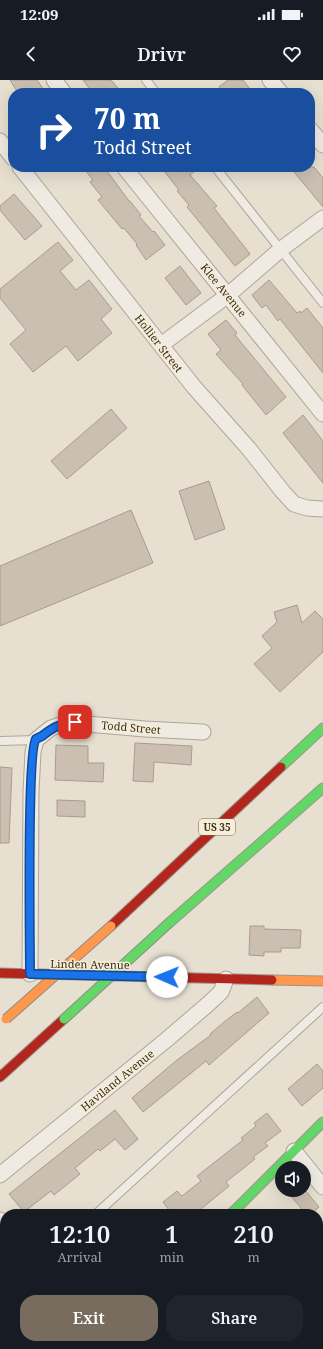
<!DOCTYPE html>
<html lang="en">
<head>
<meta charset="utf-8">
<style>
	:root { --surface:#171b24; --page:#20242c; --text:#f1f3f6; --muted:#9ea1a6; --accent:#786c5e }
	body { margin:0; font-family:"Noto Serif",serif; background:var(--page); color:var(--text); height:100vh; display:flex; flex-direction:column; font-size:15px; white-space:nowrap }
	* { box-sizing:border-box; margin:0 }
	p { font-size:13px; color:var(--muted) }
	.icon { flex:none; width:22px; height:22px; fill:none; stroke:currentColor; stroke-width:2; stroke-linecap:round; stroke-linejoin:round }
	.map { position:relative; flex:1; overflow:hidden }
	.details { position:absolute; left:0px; top:1129px; width:323px; height:140px; display:flex; flex-direction:column; background:var(--surface); border-radius:16px 16px 0 0; box-shadow:0 4px 16px #0002 }
	.details>* { flex:none }
	.top-card { position:absolute; left:8px; top:8px; width:307px; height:84px; border-radius:16px; box-shadow:0 4px 16px #0002; background:#1a4fa0; color:#fff; overflow:hidden }
	.fabs { position:absolute; left:275px; top:1081px; display:grid; gap:8px }
	.fabs a { display:grid; place-items:center; width:36px; height:36px; border-radius:50%; background:var(--surface); box-shadow:0 4px 16px #0002; font-size:20px }
	.pin { position:absolute; display:grid; place-items:center; width:34px; height:34px; color:#fff; margin:-17px; border-radius:8px; box-shadow:0 2px 6px #0006 }
	.me { position:absolute; width:44px; margin:-22px; rotate:271deg; stroke-linejoin:round; filter:drop-shadow(0 0 3px #0008) }
	.turn { display:flex; align-items:center; gap:14px; height:84px; padding:0 20px; font-size:18px }
	.turn .icon { width:52px; height:52px; stroke-width:2.5 }
	.turn b { display:block; font-size:28px; line-height:34px }
	.eta { display:flex; justify-content:space-evenly; align-items:center; height:68px; text-align:center }
	.eta b { font-size:24px; font-weight:600; line-height:28px }
	.primary-button { display:flex; gap:8px; margin-top:auto; padding:8px 20px }
	.primary-button a { flex:1; height:46px; border-radius:16px; background:var(--accent); color:#fff; font-size:16px; font-weight:600; line-height:46px; text-align:center }
	.primary-button a+a { background:var(--page); color:var(--text) }
	.status { display:flex; justify-content:space-between; align-items:center; height:28px; padding:0 20px; background:var(--surface); direction:ltr }
	.status svg { height:11px; fill:currentColor }
	header { display:flex; justify-content:space-between; align-items:center; height:52px; padding:0 20px; background:var(--surface); font-size:18px; font-weight:600 }
	.map>svg:first-child { display:block }
	.building { fill:#cbbfb2; stroke:#a89c90 }
	.lines { fill:none; stroke-linecap:round; stroke-linejoin:round }
	.lane-casing { stroke:#ada599; stroke-width:10 }
	.street-casing { stroke:#ada599; stroke-width:17 }
	.fast-casing { stroke:#9c958a; stroke-width:11 }
	.slow-casing { stroke:#9c958a; stroke-width:11 }
	.jam-casing { stroke:#9c958a; stroke-width:11 }
	.lane { stroke:#efebe3; stroke-width:8 }
	.street { stroke:#efebe3; stroke-width:15 }
	.fast { stroke:#63d668; stroke-width:9 }
	.slow { stroke:#ff974d; stroke-width:9 }
	.jam { stroke:#b3261e; stroke-width:9 }
	.fast-bridge-casing { stroke:#928b80; stroke-width:11; stroke-linecap:butt }
	.slow-bridge-casing { stroke:#928b80; stroke-width:11; stroke-linecap:butt }
	.fast-bridge { stroke:#63d668; stroke-width:9 }
	.slow-bridge { stroke:#ff974d; stroke-width:9 }
	.route-casing { stroke:#114b97; stroke-width:10 }
	.route { stroke:#1a73e8; stroke-width:7 }
	.labels { text-anchor:middle; dominant-baseline:central; stroke-width:3; stroke-linejoin:round; paint-order:stroke }
	.shield { fill:#f7eed8; stroke:#756857; stroke-width:1 }
	.shield-label { font-size:10px; font-weight:bold; fill:#3d2e20 }
	.street-label { font-size:11px; fill:#3d2e20; stroke:#f7eed8 }
</style>
</head>
<body>
<div class="status"><b>12:09</b><svg viewBox="0 0 49 12"><path d="M0 12V9h3v3zM5 12V6h3v6zM10 12V3h3v9zM15 12V0h3v12zM26 1h20v11H26zM47 4h2v5h-2z"/></svg></div>
<header><svg class="icon" aria-label="back" viewBox="0 0 24 24"><path d="M15 5l-7 7 7 7"/></svg>Drivr<svg class="icon" aria-label="heart" viewBox="0 0 24 24"><path d="M12 20l-8-8c-3-5 5-10 8-4 3-6 11-1 8 4z"/></svg></header>
<div class="map">
<svg width="323" height="1269" viewBox="0 0 323 1269">
	<rect width="100%" height="100%" fill="#e7e0d1"/>
	<!-- building -->
	<g class="building">
		<polygon points="10,0 37,0 46,13 18,13"/>
		<polygon points="83,0 111,0 122,13 93,13"/>
		<polygon points="228,0 243,0 253,13 224,13 219,7"/>
		<polygon points="83,87 104,87 129,121 130,121 141,135 139,136 153,152 154,151 165,165 146,180 136,165 137,164 124,148 122,149 98,120 102,117 90,102 93,100"/>
		<polygon points="161,87 200,87 190,95 217,126 214,128 250,174 235,186 187,127 189,125 177,111 179,110"/>
		<polygon points="290,87 314,87 323,98 323,127"/>
		<polygon points="14,114 42,146 25,160 0,130 0,126"/>
		<polygon points="58,162 73,180 60,191 76,210 89,200 112,229 101,239 112,253 78,281 66,266 33,292 10,264 26,250 0,218 0,209"/>
		<polygon points="180,186 201,213 186,225 165,198"/>
		<polygon points="269,200 297,233 300,231 301,233 307,228 323,248 323,293 280,239 278,241 266,225 262,228 252,215"/>
		<polygon points="226,240 237,253 235,255 286,317 266,335 242,305 243,304 216,274 221,270 208,254"/>
		<polygon points="111,329 127,348 67,399 51,381"/>
		<polygon points="303,335 323,361 323,403 283,353"/>
		<polygon points="209,401 225,449 195,460 179,411"/>
		<polygon points="131,430 153,483 0,546 0,486"/>
		<polygon points="297,525 302,543 315,531 323,539 323,572 280,612 254,584 272,568 262,556 277,542 274,532"/>
		<polygon points="135,663 192,666 191,685 154,682 153,702 133,701"/>
		<polygon points="56,665 88,666 88,683 104,683 103,702 55,700"/>
		<polygon points="0,687 12,688 9,763 0,763"/>
		<polygon points="57,720 85,721 85,737 57,736"/>
		<polygon points="250,846 264,846 264,849 301,850 300,868 281,868 281,872 264,872 264,876 249,875"/>
		<polygon points="257,917 269,933 209,985 206,981 143,1032 132,1018 177,980 211,955 210,954 224,942 237,932 238,933"/>
		<polygon points="317,984 323,991 323,1008 302,1026 288,1009"/>
		<polygon points="115,1030 138,1059 125,1070 115,1059 100,1071 98,1069 75,1088 80,1094 54,1115 51,1111 24,1132 9,1114"/>
		<polygon points="267,1033 281,1051 265,1063 268,1066 253,1077 255,1079 226,1102 229,1106 195,1134 172,1134 163,1122 177,1111 182,1116 201,1101 197,1096 243,1060 241,1058 256,1046 254,1043"/>
		<polygon points="286,1110 305,1110 319,1127 311,1134 306,1134"/>
	</g>
	<g class="lines">
		<!-- lane casing -->
		<g class="lane-casing">
			<g id="lane">
				<polyline points="146,0 156,13"/>
				<polyline points="215,87 323,223"/>
				<polyline points="0,661 36,660"/>
				<polyline points="96,1134 323,927"/>
				<polyline points="318,1185 323,1181"/>
				<polyline points="0,1219 5,1215"/>
				<polyline points="318,1255 323,1261"/>
				<polyline points="250,1269 255,1264"/>
			</g>
		</g>
		<!-- street casing -->
		<g class="street-casing">
			<g id="street">
				<polyline points="54,0 64,13"/>
				<polyline points="270,0 281,13"/>
				<polyline points="310,49 323,65"/>
				<polyline points="0,61 13,78"/>
				<polyline points="20,87 194,307 249,369 283,412 294,424 307,428 323,429"/>
				<polyline points="124,87 323,334"/>
				<polyline points="161,265 228,215 280,170 323,138"/>
				<polyline points="30,894 31,712 33,672 36,660 51,648 60,645 75,643 145,649 203,652"/>
				<polyline points="294,1071 323,1107"/>
				<polyline points="0,1095 165,961 207,925 221,912 226,899"/>
				<polyline points="0,1140 5,1146"/>
				<polyline points="195,1264 199,1269"/>
			</g>
		</g>
		<!-- fast casing -->
		<g class="fast-casing">
			<g id="fast">
				<polyline points="281,687 323,648"/>
				<polyline points="169,843 323,708"/>
				<polyline points="231,1134 323,1042"/>
			</g>
		</g>
		<!-- slow casing -->
		<g class="slow-casing">
			<g id="slow">
				<polyline points="272,900 323,901"/>
				<polyline points="94,1269 99,1264"/>
			</g>
		</g>
		<!-- jam casing -->
		<g class="jam-casing">
			<g id="jam">
				<polyline points="111,846 281,687"/>
				<polyline points="0,893 272,900"/>
				<polyline points="0,997 64,939"/>
			</g>
		</g>
		<!-- lane -->
		<use href="#lane" class="lane"/>
		<!-- street -->
		<use href="#street" class="street"/>
		<!-- fast -->
		<use href="#fast" class="fast"/>
		<!-- slow -->
		<use href="#slow" class="slow"/>
		<!-- jam -->
		<use href="#jam" class="jam"/>
		<!-- fast-bridge casing -->
		<g class="fast-bridge-casing">
			<polyline id="fast-bridge" points="64,939 169,843"/>
		</g>
		<!-- slow-bridge casing -->
		<g class="slow-bridge-casing">
			<polyline id="slow-bridge" points="6,939 111,846"/>
		</g>
		<!-- fast-bridge -->
		<use href="#fast-bridge" class="fast-bridge"/>
		<!-- slow-bridge -->
		<use href="#slow-bridge" class="slow-bridge"/>
	</g>
	<g class="lines">
		<!-- route casing -->
		<g class="route-casing">
			<path id="route" d="M75 642C58 645 55 646 42 656 40 657 38 658 36 659 27 670 30 866 30 894L167 897"/>
		</g>
		<!-- route -->
		<use href="#route" class="route"/>
	</g>
	<g class="labels">
		<!-- shield labels -->
		<rect class="shield" x="199" y="739" width="36" height="16" rx="3"/>
		<g class="shield-label">
			<text x="217" y="747">US 35</text>
		</g>
		<!-- street labels -->
		<g class="street-label">
			<text transform="translate(224 210) rotate(51)">Klee Avenue</text>
			<text transform="translate(159 263) rotate(52)">Hollier Street</text>
			<text transform="translate(131 647) rotate(5)">Todd Street</text>
			<text transform="translate(90 884) rotate(1)">Linden Avenue</text>
			<text transform="translate(117 1000) rotate(-39)">Haviland Avenue</text>
		</g>
	</g>
</svg>
<div class="fabs">
<a><svg class="icon" aria-label="sound" viewBox="0 0 24 24"><path d="M4 9h4l5-4v14l-5-4H4zM17 9q2 3 0 6"/></svg></a>
</div>
<div class="pin" style="left:75px;top:642px;background:#d93025"><svg class="icon" aria-label="arrive" viewBox="0 0 24 24"><path d="M6 21V4h12l-3 4 3 4H6"/></svg></div>
<svg class="me" style="left:167px;top:897px" viewBox="-20 -20 40 40"><circle r="19" fill="#fff"/><path d="M0-13L10 11 0 6-10 11z" fill="#1a73e8"/></svg>
<div class="top-card">
<div class="turn"><svg class="icon" aria-label="right" viewBox="0 0 24 24"><path d="M7 20v-9h11M14 6l5 5-5 5"/></svg><div><b>70 m</b>Todd Street</div></div>
</div>
<section class="details">
<div class="eta">
<div><b>12:10</b><p>Arrival</p></div>
<div><b>1</b><p>min</p></div>
<div><b>210</b><p>m</p></div>
</div>
<div class="primary-button"><a>Exit</a><a>Share</a></div>
</section>
</div>
</body>
</html>
